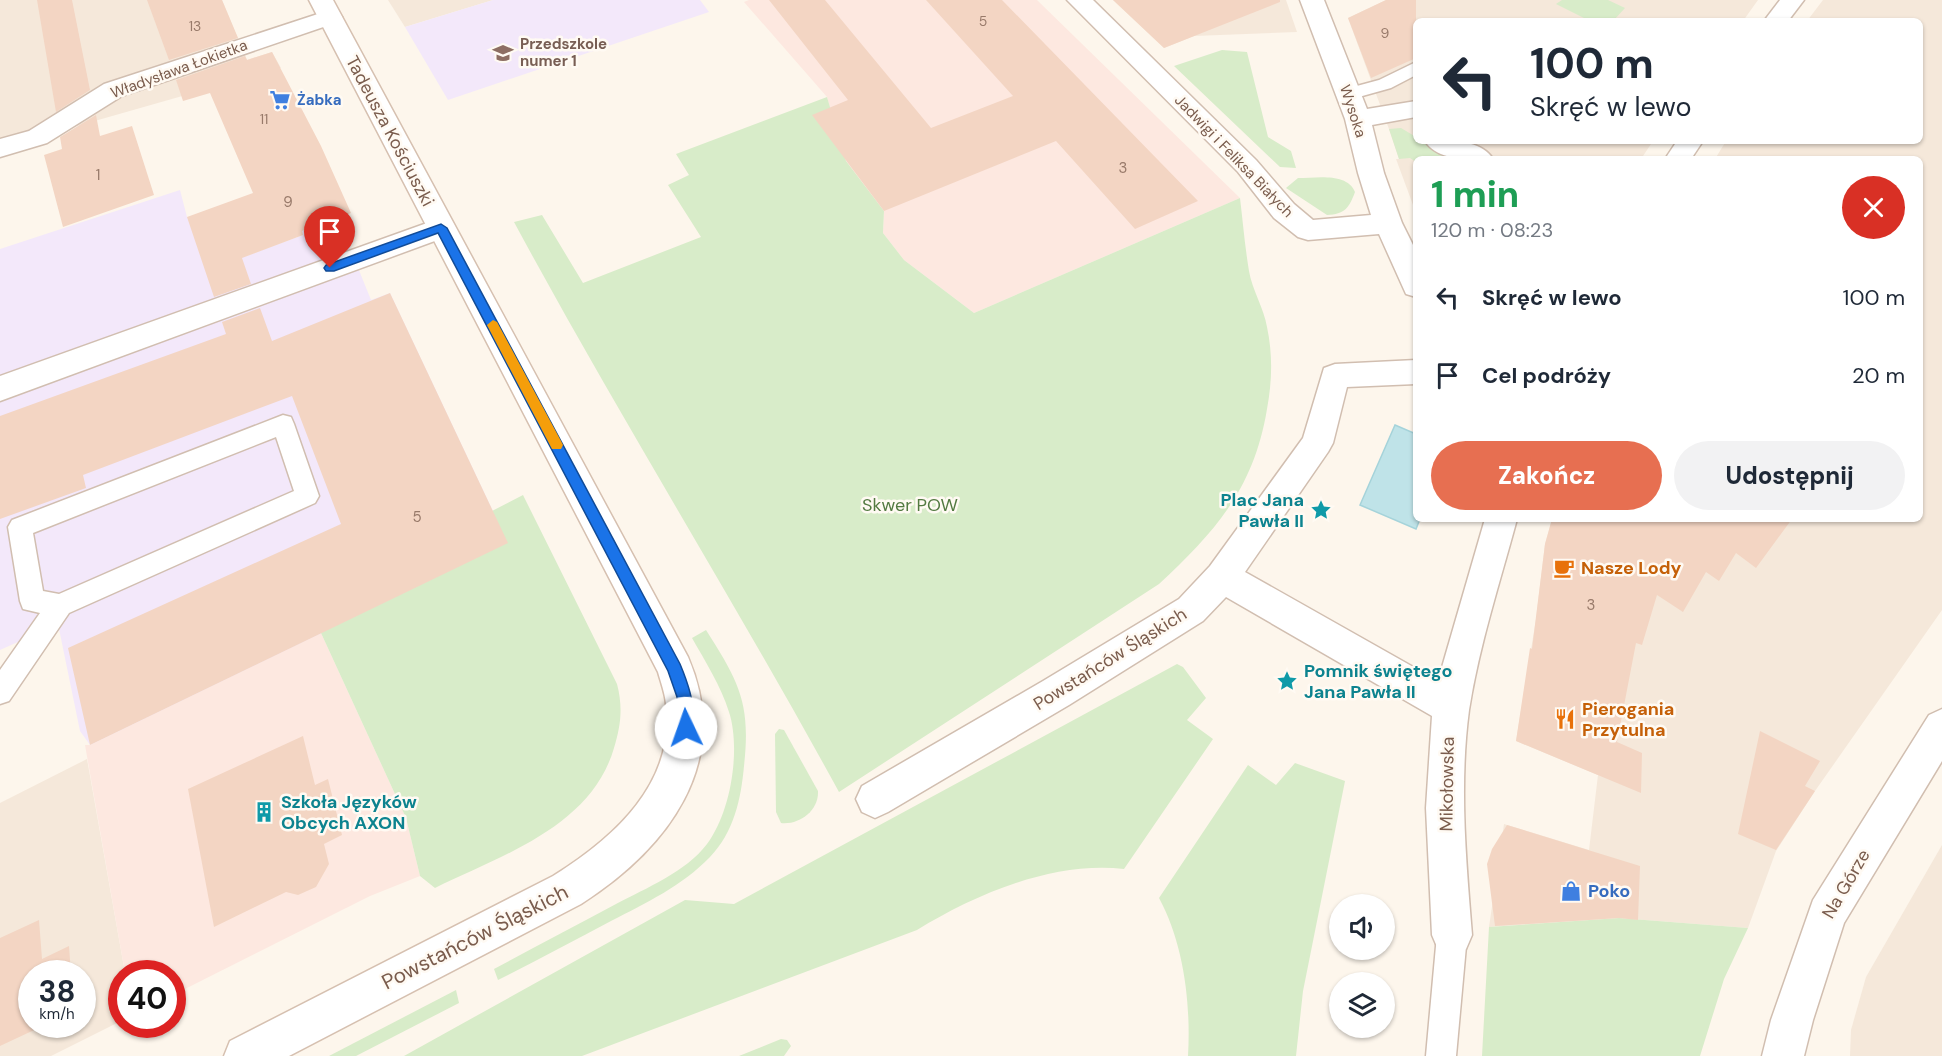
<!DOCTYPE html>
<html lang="pl">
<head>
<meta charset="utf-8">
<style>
	:root { --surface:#fff; --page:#f2f2f3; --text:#1f2937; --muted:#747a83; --accent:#e76f51 }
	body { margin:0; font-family:"DM Sans",sans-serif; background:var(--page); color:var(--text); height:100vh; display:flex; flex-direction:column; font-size:22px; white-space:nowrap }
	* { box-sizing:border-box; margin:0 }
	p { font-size:20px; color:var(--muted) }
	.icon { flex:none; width:33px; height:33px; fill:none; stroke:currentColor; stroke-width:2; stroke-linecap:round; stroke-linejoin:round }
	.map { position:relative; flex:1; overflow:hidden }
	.side { position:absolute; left:1413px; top:156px; width:510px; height:366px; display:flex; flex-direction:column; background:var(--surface); border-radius:9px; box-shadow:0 2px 4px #0004 }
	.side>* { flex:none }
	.hud { position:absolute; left:1413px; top:18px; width:510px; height:126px; border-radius:9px; box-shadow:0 2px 4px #0004; background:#fff; color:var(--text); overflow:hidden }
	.fabs { position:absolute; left:1329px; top:894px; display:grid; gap:12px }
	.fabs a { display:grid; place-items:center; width:66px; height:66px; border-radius:50%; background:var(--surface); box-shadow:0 2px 4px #0004; font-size:30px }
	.speed { position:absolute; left:18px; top:960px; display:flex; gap:12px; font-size:30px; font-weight:700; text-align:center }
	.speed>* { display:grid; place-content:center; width:78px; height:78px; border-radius:50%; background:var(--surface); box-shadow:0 2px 4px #0004; line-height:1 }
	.speed small { font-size:15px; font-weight:400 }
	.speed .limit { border:9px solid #d22; background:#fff; color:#111 }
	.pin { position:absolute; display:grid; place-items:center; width:51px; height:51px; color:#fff; margin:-62px -26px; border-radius:50% 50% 50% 0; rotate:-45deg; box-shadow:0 0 6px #0007 }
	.pin .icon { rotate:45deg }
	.me { position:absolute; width:66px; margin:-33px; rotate:357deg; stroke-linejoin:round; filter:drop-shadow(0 0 4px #0008) }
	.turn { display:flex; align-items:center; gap:21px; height:126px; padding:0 18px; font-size:27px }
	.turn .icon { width:78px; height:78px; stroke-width:2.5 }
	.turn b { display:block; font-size:42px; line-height:51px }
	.round { display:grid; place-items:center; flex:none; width:63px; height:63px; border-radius:32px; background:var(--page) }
	.summary { display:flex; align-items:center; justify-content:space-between; height:102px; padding:0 18px }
	h1 { font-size:36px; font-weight:800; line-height:45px; color:#1e9e55 }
	.button { display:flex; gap:12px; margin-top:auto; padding:12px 18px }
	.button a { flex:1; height:69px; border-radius:36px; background:var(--accent); color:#fff; font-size:24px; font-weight:800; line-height:69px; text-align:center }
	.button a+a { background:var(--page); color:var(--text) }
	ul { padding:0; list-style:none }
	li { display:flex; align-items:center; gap:18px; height:78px; padding:0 18px }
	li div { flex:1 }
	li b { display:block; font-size:22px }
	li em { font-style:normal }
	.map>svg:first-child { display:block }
	.residential { fill:#f5e8da; fill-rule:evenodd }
	.commercial { fill:#fde8e0 }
	.education { fill:#f3e8fa }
	.green { fill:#d8ecc9 }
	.water { fill:#bfe3e8; stroke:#a5d3da; stroke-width:1.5 }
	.building { fill:#f3d5c3 }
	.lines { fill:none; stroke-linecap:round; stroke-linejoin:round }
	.lane-casing { stroke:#d1beb0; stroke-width:3 }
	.street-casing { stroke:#d1beb0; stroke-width:3 }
	.secondary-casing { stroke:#d6c0b0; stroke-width:3 }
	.lane { fill:#fff; fill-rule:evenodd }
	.street { fill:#fff; fill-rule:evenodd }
	.secondary { fill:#fff; fill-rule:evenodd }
	.route { fill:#1a73e8; stroke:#114b97; stroke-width:1.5 }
	.slow { fill:#f59e0b }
	.labels { text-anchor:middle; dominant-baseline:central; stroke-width:5; stroke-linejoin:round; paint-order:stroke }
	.far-number-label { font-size:14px; fill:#987a6a }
	.far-education-label { font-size:15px; font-weight:bold; fill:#785e54; stroke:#fffaf3; text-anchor:start }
	.far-street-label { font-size:15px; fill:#7a5c4d; stroke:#fffaf3 }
	.far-shop-label { font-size:15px; font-weight:bold; fill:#366cbe; stroke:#fffaf3; text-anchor:start }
	.number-label { font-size:15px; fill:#987a6a }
	.street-label { font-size:18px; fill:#7a5c4d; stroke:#fffaf3 }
	.culture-label { font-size:18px; font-weight:bold; fill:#0d838f; stroke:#fffaf3; text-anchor:start }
	.park-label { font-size:18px; fill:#537a41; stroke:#fffaf3 }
	.food-label { font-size:18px; font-weight:bold; fill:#c56008; stroke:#fffaf3; text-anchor:start }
	.shop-label { font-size:18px; font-weight:bold; fill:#366cbe; stroke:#fffaf3; text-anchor:start }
	.near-street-label { font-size:21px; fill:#7a5c4d; stroke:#fffaf3 }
</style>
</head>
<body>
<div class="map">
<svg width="1942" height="1056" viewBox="0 0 1942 1056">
	<rect width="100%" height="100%" fill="#fdf6ec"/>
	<!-- residential -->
	<g class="residential">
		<polygon points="0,0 222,0 247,60 272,52 281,68 0,148"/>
		<polygon points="388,0 493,0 405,27"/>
		<polygon points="1113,0 1286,0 1297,32 1194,36 1164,48"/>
		<polygon points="1386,0 1758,0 1743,21 1416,21 1416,141 1653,141 1641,159 1416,159 1416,213 1396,159 1399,159 1389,129 1348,18"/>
		<polygon points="1823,0 1942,0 1942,610 1815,791 1776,851 1748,928 1619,918 1489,927 1504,824 1589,850 1598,775 1516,741 1536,619 1545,544 1552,519 1920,519 1920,159 1715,159 1726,141 1920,141 1920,21 1807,21"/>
		<path d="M87 759 125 973 122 974 121 1021 51 1056H0V803ZM32 974H82V1024H32Z"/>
		<polygon points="1942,845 1942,1056 1850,1056 1851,1030 1866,977"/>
	</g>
	<!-- commercial -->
	<g class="commercial">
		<polygon points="749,0 1037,0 1240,198 974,313 904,260 883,233 884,211 846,161 827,97 744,2"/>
		<polygon points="321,633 406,818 420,876 370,896 173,995 172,974 125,973 85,745 90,745"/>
	</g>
	<!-- education -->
	<g class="education">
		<polygon points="493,0 700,0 709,12 448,100 405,27"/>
		<polygon points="180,190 187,217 246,256 303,235 302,231 338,218 371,300 390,293 508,543 90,745 80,731 58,624 0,650 0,249"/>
	</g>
	<!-- green -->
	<g class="green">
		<polygon points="1562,0 1608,0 1625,8 1613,21 1590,21 1556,4"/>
		<polygon points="1222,50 1247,52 1268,137 1291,151 1296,168 1280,167 1174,66"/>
		<path d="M827 97 846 161 884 211 883 233 904 260 974 313 1240 198C1243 223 1245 247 1249 271 1252 290 1264 308 1267 327 1273 355 1272 382 1267 409 1254 488 1216 531 1159 584L839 792C734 600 618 415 514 222L542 215 583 283 701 237 668 185 689 175 676 154Z"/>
		<polygon points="1401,128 1416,137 1416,141 1423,141 1450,159 1416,159 1416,162 1410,158 1399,159 1389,129"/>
		<path d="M1298 178C1316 178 1347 172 1355 192 1349 208 1345 214 1327 215L1286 188Z"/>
		<path d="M523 495 617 684C623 707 621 725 614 748 591 827 502 855 435 888L420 876 406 818 321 633 492 511Z"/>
		<path d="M706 630C739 682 751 703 744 766 741 799 734 832 710 857 682 886 646 903 611 921 573 941 536 961 498 980L494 969C535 947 575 926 616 904 646 888 686 872 707 844 731 812 741 749 729 712 721 686 705 661 692 638Z"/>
		<path d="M1177 664 1183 667 1206 698 1187 720 1213 739 1124 869C1053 861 976 894 917 930L582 1056H404L685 900 734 904Z"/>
		<path d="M779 729 784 730 818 791C819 810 800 825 781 823L776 812 775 734Z"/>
		<path d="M1295 763 1345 781 1303 991 1296 1056H1188C1191 1004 1184 944 1159 898L1248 765 1276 785Z"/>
		<polygon points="1619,918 1748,928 1724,979 1700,1056 1482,1056 1489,927"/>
		<polygon points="456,990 459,1003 356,1056 329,1056"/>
		<polygon points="781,1039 787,1040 791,1046 784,1056 739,1056"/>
	</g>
	<!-- water -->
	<polygon class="water" points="1395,425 1416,434 1416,519 1420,519 1416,529 1360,505"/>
	<!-- building -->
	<g class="building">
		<polygon points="37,0 72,0 90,90 56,112"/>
		<polygon points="147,0 222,0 238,38 169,60"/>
		<polygon points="769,0 825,0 931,128 1013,96 926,0 1002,0 1198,201 1135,229 1056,141 884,211 812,115 848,100"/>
		<polygon points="1113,0 1280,0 1280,2 1164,48"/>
		<polygon points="1386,0 1416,0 1416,58 1371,78 1348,18"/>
		<polygon points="272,52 321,146 351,213 302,231 303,235 242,258 251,284 214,297 187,217 253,193 210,93 183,101 176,80 245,56 247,60"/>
		<polygon points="96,115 100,136 132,126 154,195 63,227 44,155 62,149 60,137"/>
		<polygon points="390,293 508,543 90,745 68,648 341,524 292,396 83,475 86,488 0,519 0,416 226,334 222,322 260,308 272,341"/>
		<polygon points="1552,519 1792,519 1756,568 1736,553 1719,581 1706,572 1683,612 1657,595 1642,645 1636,643 1617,742 1642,753 1641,793 1516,741 1530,648 1532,649 1545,544"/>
		<polygon points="1760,731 1820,761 1805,786 1815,791 1776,850 1738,834"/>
		<polygon points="303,736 315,785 328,779 342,835 324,844 329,864 316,887 298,895 286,892 214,927 188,789"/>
		<polygon points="1507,825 1640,866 1638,920 1619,918 1495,926 1487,864 1492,849"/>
		<polygon points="39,920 42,959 69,946 71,974 32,974 32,1024 47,1024 0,1046 0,938"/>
	</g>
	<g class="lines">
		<!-- lane casing -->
		<g class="lane-casing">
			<g id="lane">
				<polygon points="1416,62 1416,75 1391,88 1348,100 1342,98 1339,94 1342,90 1379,80"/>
				<path d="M283 415 291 417 294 424 319 496 315 503 69 613 9 701 0 704V670L40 613 23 609 20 601 8 527 12 520ZM276 437 294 491 59 594 43 591 33 533Z"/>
				<polygon points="1452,920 1462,925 1467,935 1456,1056 1426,1056 1437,935 1442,925"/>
			</g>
		</g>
		<!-- street casing -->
		<g class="street-casing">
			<g id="street">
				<polygon points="1067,0 1093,0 1256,160 1294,204 1313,220 1371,215 1358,173 1345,119 1300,0 1324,0 1367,109 1416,101 1416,117 1372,125 1384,173 1402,223 1416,251 1416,297 1406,294 1379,234 1308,240 1298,237 1274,218 1238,172"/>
				<polygon points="1780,0 1804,0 1788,21 1764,21"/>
				<polygon points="330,10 338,12 342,17 338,22 122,96 47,143 0,157 0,139 29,131 104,84"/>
				<path d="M1425 141C1446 141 1480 138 1493 159 1472 159 1438 162 1425 141Z"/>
				<polygon points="1677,141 1703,141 1691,159 1665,159"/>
				<polygon points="441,218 451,221 455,228 451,235 0,401 0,376"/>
				<path d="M1416 360V384L1347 387 1333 443 1328 452 1245 572 1438 681 1485 519H1517C1500 582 1479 646 1469 710 1459 785 1466 861 1472 935L1466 949 1452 955 1438 949 1432 935 1426 808 1432 716 1226 597 1203 621 1069 705 888 812 875 818 862 812 856 799 862 786 1043 681 1179 599 1210 566 1303 438 1324 368 1335 364Z"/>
				<polygon points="1942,709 1942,761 1844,923 1813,1020 1804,1056 1762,1056 1771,1020 1813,900 1929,715"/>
			</g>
		</g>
		<!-- secondary casing -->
		<g class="secondary-casing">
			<path id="secondary" d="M309 0H333L688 657C734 763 667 849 581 904L289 1056H224L230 1041 553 876C614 838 676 783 666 704 665 693 661 683 658 672Z"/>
		</g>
		<!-- lane -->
		<use href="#lane" class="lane"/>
		<!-- street -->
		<use href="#street" class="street"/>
		<!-- secondary -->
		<use href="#secondary" class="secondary"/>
	</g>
	<!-- route -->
	<path class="route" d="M441 224 447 228 680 664C688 683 699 713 691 733L686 735 680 733 677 697 668 671 438 233 334 271H326L324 268 326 265Z"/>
	<!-- slow -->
	<polygon class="slow" points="493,320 497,322 561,441 563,445 561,449 552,449 487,325"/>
	<!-- icons -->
	<defs>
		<g id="school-bare" transform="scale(1.62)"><path d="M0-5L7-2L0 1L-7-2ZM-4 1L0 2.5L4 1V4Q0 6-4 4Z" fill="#8d6e63" stroke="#fffaf3" stroke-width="2.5" paint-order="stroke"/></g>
		<g id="supermarket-bare" transform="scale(1.62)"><path d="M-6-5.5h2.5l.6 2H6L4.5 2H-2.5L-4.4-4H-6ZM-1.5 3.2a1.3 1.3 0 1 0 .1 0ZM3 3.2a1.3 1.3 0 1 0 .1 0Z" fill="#3f7fe0" stroke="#fffaf3" stroke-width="2.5" paint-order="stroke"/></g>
		<g id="sight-bare" transform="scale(1.62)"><path d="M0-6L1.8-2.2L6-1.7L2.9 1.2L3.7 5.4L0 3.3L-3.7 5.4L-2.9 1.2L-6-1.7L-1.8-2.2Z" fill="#0f9aa8" stroke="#fffaf3" stroke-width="2.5" paint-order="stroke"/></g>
		<g id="cafe-bare" transform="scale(1.62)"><path d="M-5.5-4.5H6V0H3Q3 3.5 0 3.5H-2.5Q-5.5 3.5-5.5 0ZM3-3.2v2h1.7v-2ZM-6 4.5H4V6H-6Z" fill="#e8710a" stroke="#fffaf3" stroke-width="2.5" paint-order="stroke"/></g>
		<g id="restaurant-bare" transform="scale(1.62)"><path d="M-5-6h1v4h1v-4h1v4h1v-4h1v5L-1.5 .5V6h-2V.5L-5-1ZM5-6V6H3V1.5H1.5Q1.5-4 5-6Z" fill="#e8710a" stroke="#fffaf3" stroke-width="2.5" paint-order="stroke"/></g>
		<g id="building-bare" transform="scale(1.62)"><path d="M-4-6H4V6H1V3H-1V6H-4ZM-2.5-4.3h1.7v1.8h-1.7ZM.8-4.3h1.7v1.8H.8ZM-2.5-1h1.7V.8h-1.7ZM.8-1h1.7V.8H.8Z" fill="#0f9aa8" stroke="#fffaf3" stroke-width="2.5" paint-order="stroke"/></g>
		<g id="shop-bare" transform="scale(1.62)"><path d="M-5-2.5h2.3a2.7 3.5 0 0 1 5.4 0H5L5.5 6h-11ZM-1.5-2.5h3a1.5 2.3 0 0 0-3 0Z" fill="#3f7fe0" stroke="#fffaf3" stroke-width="2.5" paint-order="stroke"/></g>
	</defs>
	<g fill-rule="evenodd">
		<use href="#school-bare" x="503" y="53"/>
		<use href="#supermarket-bare" x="280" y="100"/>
		<use href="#sight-bare" x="1321" y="510"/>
		<use href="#cafe-bare" x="1564" y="568"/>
		<use href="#sight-bare" x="1287" y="681"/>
		<use href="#restaurant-bare" x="1565" y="719"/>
		<use href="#building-bare" x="264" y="812"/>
		<use href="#shop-bare" x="1571" y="891"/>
	</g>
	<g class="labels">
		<!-- far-number labels -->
		<g class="far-number-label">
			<text x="983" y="21">5</text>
			<text x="195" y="26">13</text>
			<text x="1385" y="33">9</text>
			<text x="264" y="119">11</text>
		</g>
		<!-- far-education labels -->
		<g class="far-education-label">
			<text x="520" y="44">Przedszkole<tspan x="520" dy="17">numer 1</tspan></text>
		</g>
		<!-- far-street labels -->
		<g class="far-street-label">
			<text transform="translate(179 69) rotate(-20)">Władysława Łokietka</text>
			<text transform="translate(1353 111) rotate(72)">Wysoka</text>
			<text transform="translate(1234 156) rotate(46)">Jadwigi i Feliksa Białych</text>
		</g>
		<!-- far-shop labels -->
		<g class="far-shop-label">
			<text x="297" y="100">Żabka</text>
		</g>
		<!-- number labels -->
		<g class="number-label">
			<text x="1123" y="168">3</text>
			<text x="98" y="175">1</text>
			<text x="288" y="202">9</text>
			<text x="417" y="517">5</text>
			<text x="1591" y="605">3</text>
		</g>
		<!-- street labels -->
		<g class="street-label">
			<text transform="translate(390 131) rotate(62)">Tadeusza Kościuszki</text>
			<text transform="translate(1110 659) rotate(-32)">Powstańców Śląskich</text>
			<text transform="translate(1447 784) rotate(-89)">Mikołowska</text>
			<text transform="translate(1846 884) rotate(-60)">Na Górze</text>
		</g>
		<!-- culture labels -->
		<g class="culture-label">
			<text x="1304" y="500" text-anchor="end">Plac Jana<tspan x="1304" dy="21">Pawła II</tspan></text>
			<text x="1304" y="671">Pomnik świętego<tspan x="1304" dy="21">Jana Pawła II</tspan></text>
			<text x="281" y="802">Szkoła Języków<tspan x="281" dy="21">Obcych AXON</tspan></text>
		</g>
		<!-- park labels -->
		<g class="park-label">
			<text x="910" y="505">Skwer POW</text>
		</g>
		<!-- food labels -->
		<g class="food-label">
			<text x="1581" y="568">Nasze Lody</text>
			<text x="1582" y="709">Pierogania<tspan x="1582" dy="21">Przytulna</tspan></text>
		</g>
		<!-- shop labels -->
		<g class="shop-label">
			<text x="1588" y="891">Poko</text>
		</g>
		<!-- near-street labels -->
		<g class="near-street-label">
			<text transform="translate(475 937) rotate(-27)">Powstańców Śląskich</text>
		</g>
	</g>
</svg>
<div class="fabs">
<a><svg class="icon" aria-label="sound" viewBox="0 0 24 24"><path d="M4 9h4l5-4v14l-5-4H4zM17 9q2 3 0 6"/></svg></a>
<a><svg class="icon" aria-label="layers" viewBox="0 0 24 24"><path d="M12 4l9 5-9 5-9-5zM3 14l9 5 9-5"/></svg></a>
</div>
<div class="speed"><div>38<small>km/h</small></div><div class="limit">40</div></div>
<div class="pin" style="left:330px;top:268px;background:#d93025"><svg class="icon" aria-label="arrive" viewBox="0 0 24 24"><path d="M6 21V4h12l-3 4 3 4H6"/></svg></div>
<svg class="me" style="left:686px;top:728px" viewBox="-20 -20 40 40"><circle r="19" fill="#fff"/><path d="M0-13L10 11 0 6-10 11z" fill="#1a73e8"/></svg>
<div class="hud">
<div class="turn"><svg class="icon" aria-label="left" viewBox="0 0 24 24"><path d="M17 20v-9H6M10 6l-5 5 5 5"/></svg><div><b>100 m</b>Skręć w lewo</div></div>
</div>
<section class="side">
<div class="summary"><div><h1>1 min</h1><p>120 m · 08:23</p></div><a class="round" style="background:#d93025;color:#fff"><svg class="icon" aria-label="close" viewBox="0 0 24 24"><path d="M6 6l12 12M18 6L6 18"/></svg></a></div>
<ul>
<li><svg class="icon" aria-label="left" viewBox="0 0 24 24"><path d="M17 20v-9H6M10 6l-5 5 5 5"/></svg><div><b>Skręć w lewo</b></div><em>100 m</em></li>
<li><svg class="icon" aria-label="arrive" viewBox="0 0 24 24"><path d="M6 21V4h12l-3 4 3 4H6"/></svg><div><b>Cel podróży</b></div><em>20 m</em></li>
</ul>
<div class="button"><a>Zakończ</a><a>Udostępnij</a></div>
</section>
</div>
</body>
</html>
